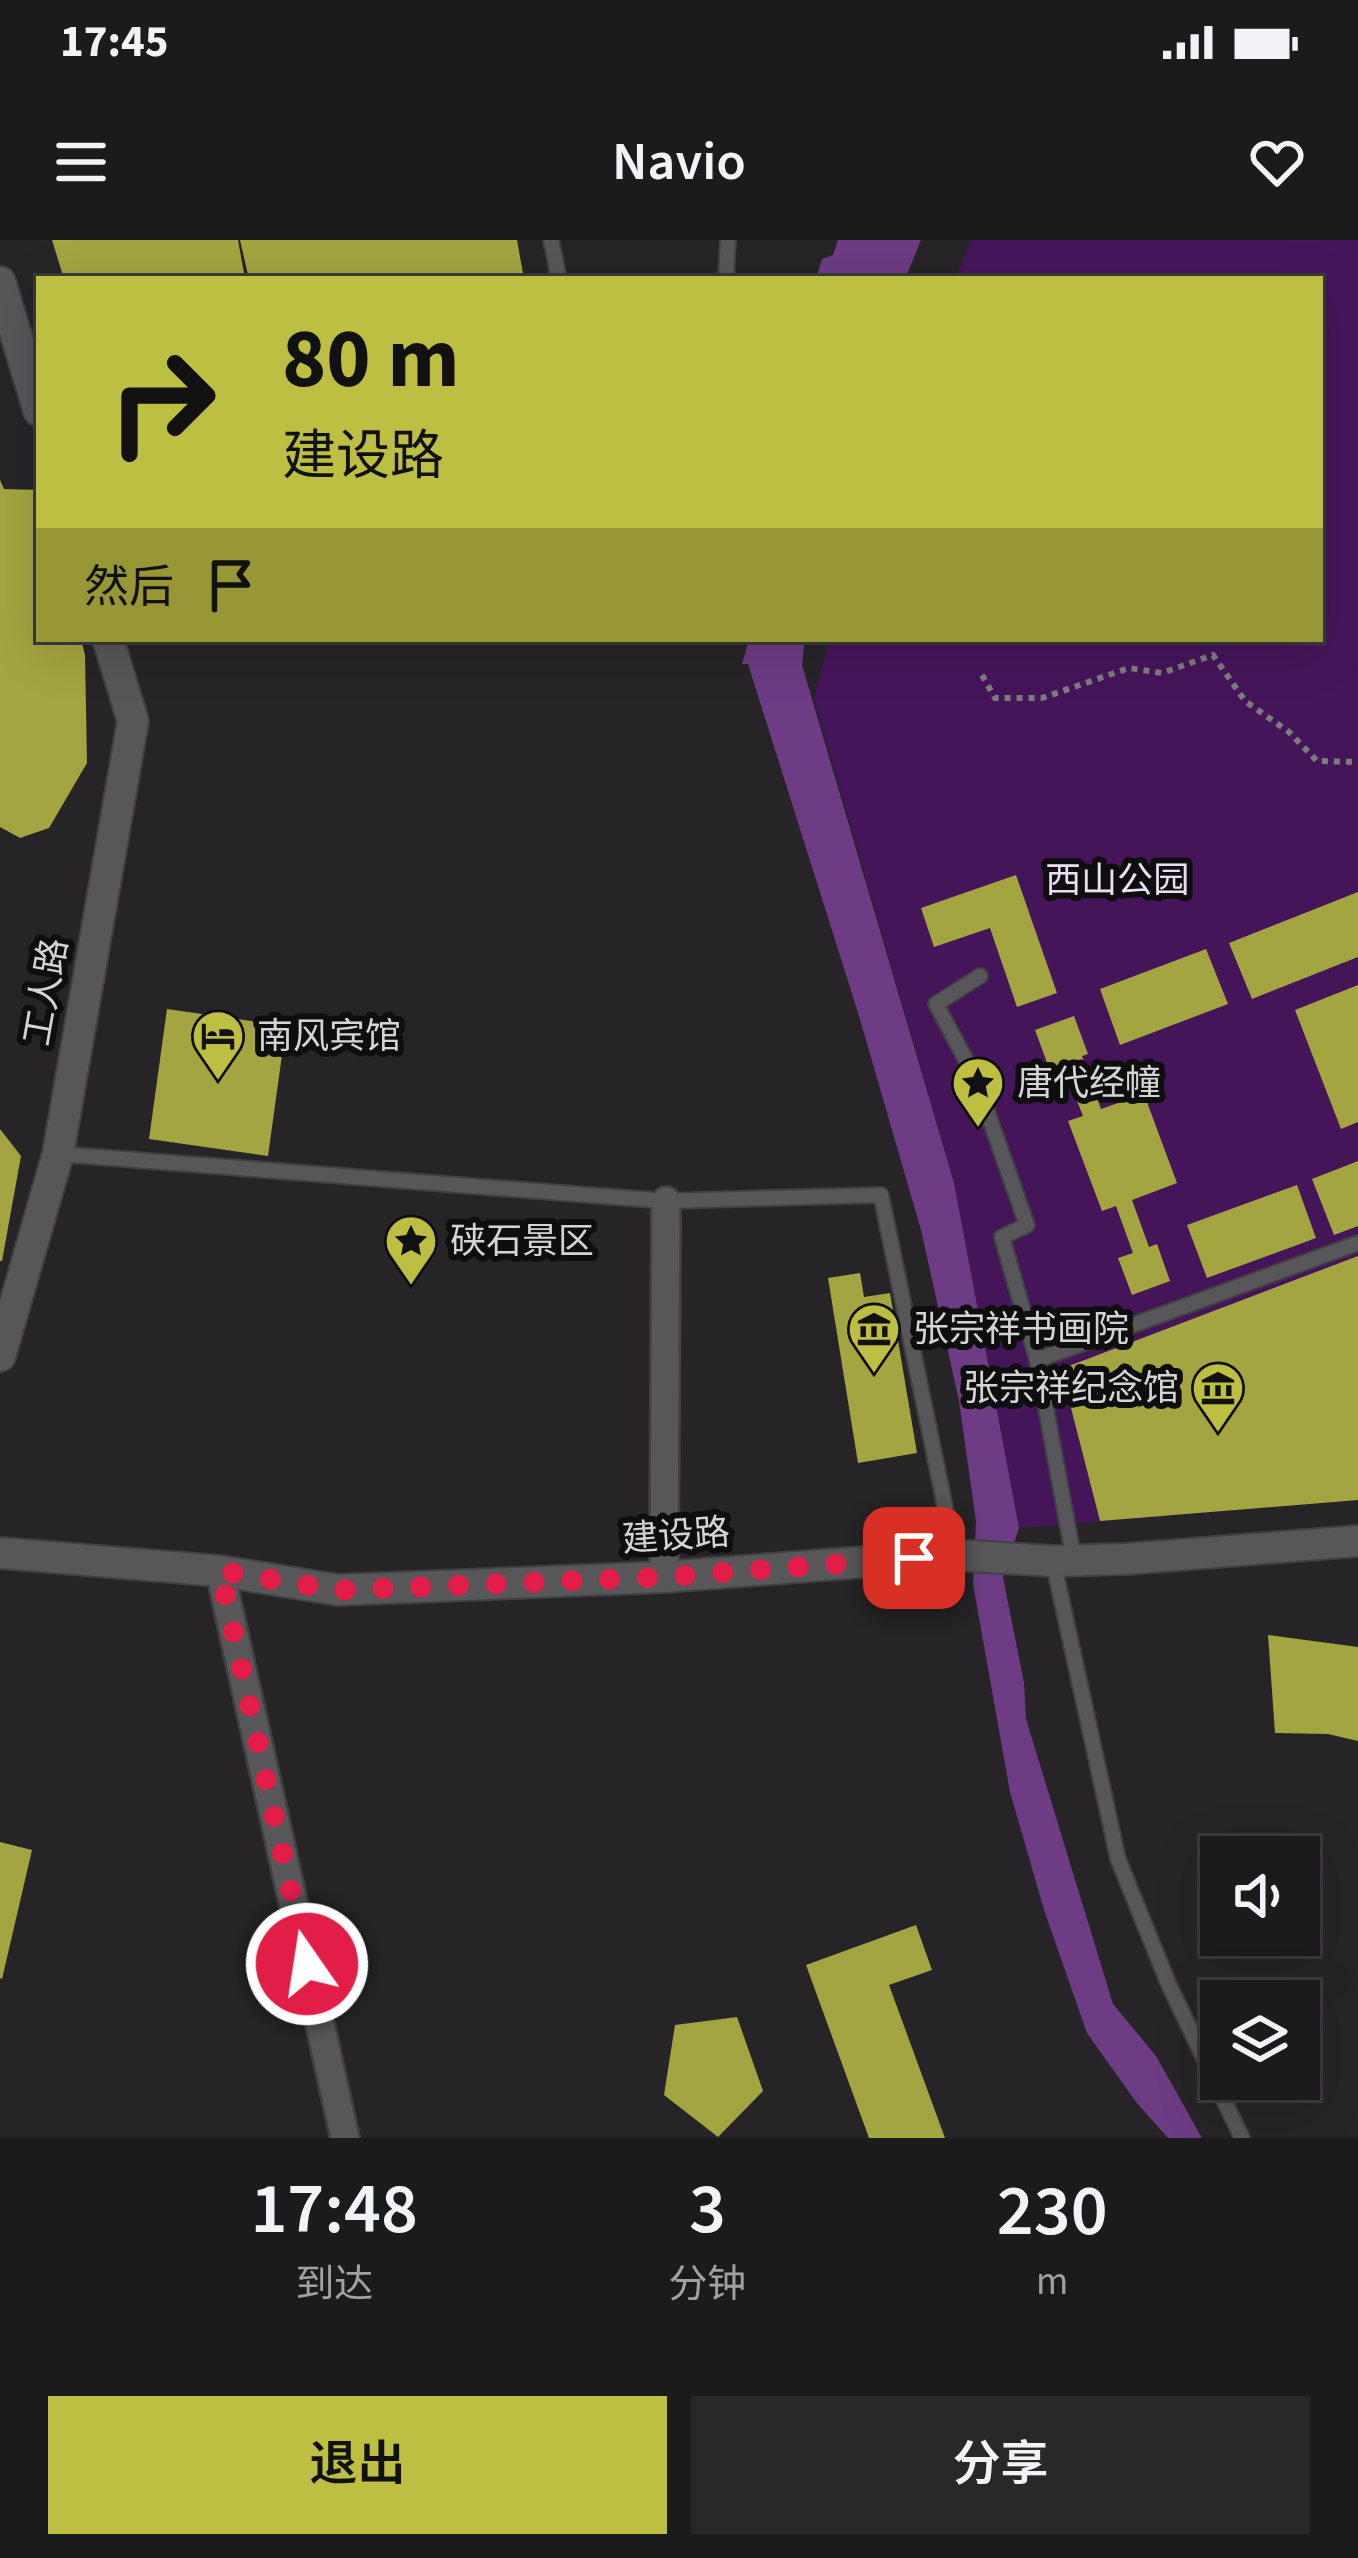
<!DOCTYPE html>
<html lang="zh">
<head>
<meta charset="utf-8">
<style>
	:root { --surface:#1c1b1c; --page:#292829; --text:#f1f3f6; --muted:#a0a1a3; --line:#3a393b; --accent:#bdbf43 }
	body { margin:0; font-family:"Source Sans 3","Noto Sans SC",sans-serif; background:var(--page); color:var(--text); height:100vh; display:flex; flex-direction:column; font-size:45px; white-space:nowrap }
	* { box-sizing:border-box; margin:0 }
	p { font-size:39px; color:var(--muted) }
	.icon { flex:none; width:66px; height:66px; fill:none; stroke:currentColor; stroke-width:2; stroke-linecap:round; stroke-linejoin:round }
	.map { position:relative; height:1898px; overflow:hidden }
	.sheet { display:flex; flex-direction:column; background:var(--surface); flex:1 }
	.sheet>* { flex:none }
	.hud { position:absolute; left:36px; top:36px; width:1287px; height:366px; border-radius:0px; box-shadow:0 12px 48px #0002,0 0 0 3px var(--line); background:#bdbf43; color:#111; overflow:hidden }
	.tools { position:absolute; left:1200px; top:1596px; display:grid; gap:24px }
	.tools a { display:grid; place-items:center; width:120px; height:120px; border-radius:0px; background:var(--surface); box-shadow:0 12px 48px #0002,0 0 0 3px var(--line); font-size:60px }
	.pin { position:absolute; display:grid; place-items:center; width:102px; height:102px; color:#fff; margin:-51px; border-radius:24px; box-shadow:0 6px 18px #0006 }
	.me { position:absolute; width:132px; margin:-66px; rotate:347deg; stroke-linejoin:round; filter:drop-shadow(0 0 9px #0008) }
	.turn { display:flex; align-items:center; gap:42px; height:252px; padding:0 48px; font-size:54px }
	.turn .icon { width:156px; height:156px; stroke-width:2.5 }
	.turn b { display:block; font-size:84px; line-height:102px }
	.then { display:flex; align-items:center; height:114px; padding:0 48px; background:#0003; gap:24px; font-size:45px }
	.eta { display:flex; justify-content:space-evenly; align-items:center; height:204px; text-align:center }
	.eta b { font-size:72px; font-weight:600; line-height:84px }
	.primary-button { display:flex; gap:24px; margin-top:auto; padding:24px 48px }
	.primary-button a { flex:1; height:138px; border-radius:0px; background:var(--accent); color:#111; font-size:48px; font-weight:600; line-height:138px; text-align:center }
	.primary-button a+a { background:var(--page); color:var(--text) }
	.status { display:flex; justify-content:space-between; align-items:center; height:84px; padding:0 60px; background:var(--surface); direction:ltr }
	.status svg { height:33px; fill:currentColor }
	header { display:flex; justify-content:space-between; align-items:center; height:156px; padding:0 48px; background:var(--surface); font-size:54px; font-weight:600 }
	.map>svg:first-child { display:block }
	.green { fill:#45155a }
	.water { fill:#6d3c84 }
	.building { fill:#a3a540 }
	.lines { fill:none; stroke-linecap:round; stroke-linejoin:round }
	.service-casing { stroke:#424142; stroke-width:18 }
	.minor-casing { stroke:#424142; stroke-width:32 }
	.tertiary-casing { stroke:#424142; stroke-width:34 }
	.path { stroke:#7d7c7d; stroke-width:6; stroke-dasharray:6 6; stroke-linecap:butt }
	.service { stroke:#575658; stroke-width:14 }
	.minor { stroke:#575658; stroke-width:27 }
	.tertiary { stroke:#575658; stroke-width:30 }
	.route { stroke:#e11d48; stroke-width:21; stroke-dasharray:0 37.8 }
	.labels { text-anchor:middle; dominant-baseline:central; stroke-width:12; stroke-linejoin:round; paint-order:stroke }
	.park-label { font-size:36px; fill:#ebdef2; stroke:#0e0e0f }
	.street-label { font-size:36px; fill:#d4d4d5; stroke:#0e0e0f }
	.poi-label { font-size:36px; fill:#d4d4d5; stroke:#0e0e0f; text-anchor:start }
</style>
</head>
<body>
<div class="status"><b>17:45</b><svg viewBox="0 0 49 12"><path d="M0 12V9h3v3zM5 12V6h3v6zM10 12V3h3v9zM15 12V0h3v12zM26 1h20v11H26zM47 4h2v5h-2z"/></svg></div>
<header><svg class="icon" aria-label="menu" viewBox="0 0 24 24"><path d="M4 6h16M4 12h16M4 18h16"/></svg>Navio<svg class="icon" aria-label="heart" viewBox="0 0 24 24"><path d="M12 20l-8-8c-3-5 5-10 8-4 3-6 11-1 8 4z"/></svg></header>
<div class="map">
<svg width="1358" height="1898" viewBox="0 0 1358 1898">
	<rect width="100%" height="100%" fill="#262426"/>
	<!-- green -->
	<polygon class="green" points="971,0 1358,0 1358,1260 1019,1288 954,943 814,458 829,399 1320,399 1320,39 955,39"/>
	<!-- water -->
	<g class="water">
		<polygon points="838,0 921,0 905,39 816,39 822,19 833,15"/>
		<polygon points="749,399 805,399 802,425 954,943 1019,1288 1003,1337 1024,1443 1026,1479 1113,1764 1156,1816 1202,1898 1168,1898 1136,1862 1087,1793 1044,1670 1010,1552 973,1344 976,1281 959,1161 921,990 859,776 748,424 742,424"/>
	</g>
	<!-- building -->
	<g class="building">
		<polygon points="52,0 238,0 245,39 64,39"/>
		<polygon points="240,0 517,0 524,39 249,39"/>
		<polygon points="0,240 4,249 39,250 39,399 81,399 85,415 87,523 49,588 20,598 0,587"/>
		<polygon points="1016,635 1057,753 1017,767 990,688 934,707 921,668"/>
		<polygon points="1358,652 1358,717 1252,759 1229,703"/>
		<polygon points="1206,709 1228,764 1120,805 1100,749"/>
		<polygon points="1358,745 1358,882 1341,889 1295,770"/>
		<polygon points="167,769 286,786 268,916 149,899"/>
		<polygon points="1074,776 1088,814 1082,816 1101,869 1144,854 1177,943 1132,960 1149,1007 1157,1004 1170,1041 1132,1055 1118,1018 1133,1013 1116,966 1102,971 1068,881 1083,876 1062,823 1049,828 1035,790"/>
		<polygon points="0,889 21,916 2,1021 0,1021"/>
		<polygon points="1358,921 1358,986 1334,995 1312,939"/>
		<polygon points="1297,945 1316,998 1207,1038 1187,985"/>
		<polygon points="1358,1016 1358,1260 1100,1281 1061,1129"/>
		<polygon points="860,1033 864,1057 890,1053 917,1213 858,1223 828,1038"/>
		<polygon points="1268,1395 1358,1407 1358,1501 1328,1494 1275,1493"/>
		<polygon points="0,1602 32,1610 2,1739 0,1738"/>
		<polygon points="916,1685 932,1730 889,1745 945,1898 869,1898 806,1725"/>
		<polygon points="737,1777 763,1851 718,1897 664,1855 675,1785"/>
	</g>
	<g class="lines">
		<!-- service casing -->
		<g class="service-casing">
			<g id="service">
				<polyline points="551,0 559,39"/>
				<polyline points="726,39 728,0"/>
				<polyline points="980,736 936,764 975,837 1027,985 1002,997 1037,1120 1074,1320"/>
				<polyline points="58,914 666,961 881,955 955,1315"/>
				<polyline points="1037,1120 1358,1003"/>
				<polyline points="1053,1321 1118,1619 1169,1745 1242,1898"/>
			</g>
		</g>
		<!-- minor casing -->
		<g class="minor-casing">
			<g id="minor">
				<polyline points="220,1331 345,1898"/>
				<polyline points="664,1337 666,961"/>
			</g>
		</g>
		<!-- tertiary casing -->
		<g class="tertiary-casing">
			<g id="tertiary">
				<polyline points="0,42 39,171"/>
				<polyline points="0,1116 58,914 133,481 108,399"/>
				<polyline points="0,1313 220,1331 338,1350 664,1337 955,1315 1053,1321 1126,1319 1358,1301"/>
			</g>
		</g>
		<!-- path -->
		<polyline class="path" points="982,435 995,458 1042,458 1129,428 1162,433 1213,415 1245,461 1289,492 1317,521 1358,522"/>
		<!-- service -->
		<use href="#service" class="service"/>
		<!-- minor -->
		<use href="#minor" class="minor"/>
		<!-- tertiary -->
		<use href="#tertiary" class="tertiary"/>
	</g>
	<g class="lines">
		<!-- route -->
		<polyline class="route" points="307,1724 220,1331 338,1350 664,1337 914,1318"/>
	</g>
	<!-- icons -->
	<defs>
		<g id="hotel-pin" transform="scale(2.7)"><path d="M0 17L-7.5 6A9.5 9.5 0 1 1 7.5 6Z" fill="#bdbf43" stroke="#0e0e0f"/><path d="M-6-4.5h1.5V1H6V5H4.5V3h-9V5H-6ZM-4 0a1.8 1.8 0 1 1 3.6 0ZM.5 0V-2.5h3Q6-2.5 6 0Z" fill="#111"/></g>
		<g id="sight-pin" transform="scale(2.7)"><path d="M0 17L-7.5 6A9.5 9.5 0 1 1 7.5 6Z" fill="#bdbf43" stroke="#0e0e0f"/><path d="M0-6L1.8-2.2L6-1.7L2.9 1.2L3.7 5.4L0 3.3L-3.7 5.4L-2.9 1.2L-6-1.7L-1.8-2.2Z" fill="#111"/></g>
		<g id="museum-pin" transform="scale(2.7)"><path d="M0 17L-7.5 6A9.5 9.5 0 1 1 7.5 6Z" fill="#bdbf43" stroke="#0e0e0f"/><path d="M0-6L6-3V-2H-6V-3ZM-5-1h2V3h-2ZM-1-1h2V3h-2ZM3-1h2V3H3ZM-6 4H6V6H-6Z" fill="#111"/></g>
	</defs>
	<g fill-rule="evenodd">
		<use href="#hotel-pin" x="218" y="796"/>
		<use href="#sight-pin" x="978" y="843"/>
		<use href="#sight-pin" x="411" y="1001"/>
		<use href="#museum-pin" x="874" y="1089"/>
		<use href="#museum-pin" x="1218" y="1148"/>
	</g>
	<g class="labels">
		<!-- park labels -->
		<g class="park-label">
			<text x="1117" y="640">西山公园</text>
		</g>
		<!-- street labels -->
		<g class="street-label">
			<text transform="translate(46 752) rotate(-80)">工人路</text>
			<text transform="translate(676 1296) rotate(-4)">建设路</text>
		</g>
		<!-- poi labels -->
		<g class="poi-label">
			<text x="257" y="796">南风宾馆</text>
			<text x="1017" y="843">唐代经幢</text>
			<text x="450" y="1001">硖石景区</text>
			<text x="913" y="1089">张宗祥书画院</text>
			<text x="1179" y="1148" text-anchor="end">张宗祥纪念馆</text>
		</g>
	</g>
</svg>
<div class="tools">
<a><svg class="icon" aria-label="sound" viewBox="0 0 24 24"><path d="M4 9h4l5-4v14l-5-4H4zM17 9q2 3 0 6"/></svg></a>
<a><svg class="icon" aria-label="layers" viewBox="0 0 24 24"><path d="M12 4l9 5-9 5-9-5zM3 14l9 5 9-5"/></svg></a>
</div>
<div class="pin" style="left:914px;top:1318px;background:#d93025"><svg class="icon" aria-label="arrive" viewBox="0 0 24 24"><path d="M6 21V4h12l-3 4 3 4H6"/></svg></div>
<svg class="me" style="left:307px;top:1724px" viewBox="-20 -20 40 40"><circle r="17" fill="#e11d48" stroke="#fff" stroke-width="3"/><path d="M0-11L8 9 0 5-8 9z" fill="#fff"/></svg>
<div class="hud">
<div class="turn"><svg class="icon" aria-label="right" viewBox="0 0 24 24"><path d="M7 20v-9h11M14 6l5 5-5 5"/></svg><div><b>80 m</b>建设路</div></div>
<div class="then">然后<svg class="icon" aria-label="arrive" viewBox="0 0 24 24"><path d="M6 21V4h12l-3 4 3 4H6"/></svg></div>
</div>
</div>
<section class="sheet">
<div class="eta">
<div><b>17:48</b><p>到达</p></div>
<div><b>3</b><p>分钟</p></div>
<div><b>230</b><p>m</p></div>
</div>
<div class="primary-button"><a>退出</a><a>分享</a></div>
</section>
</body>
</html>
